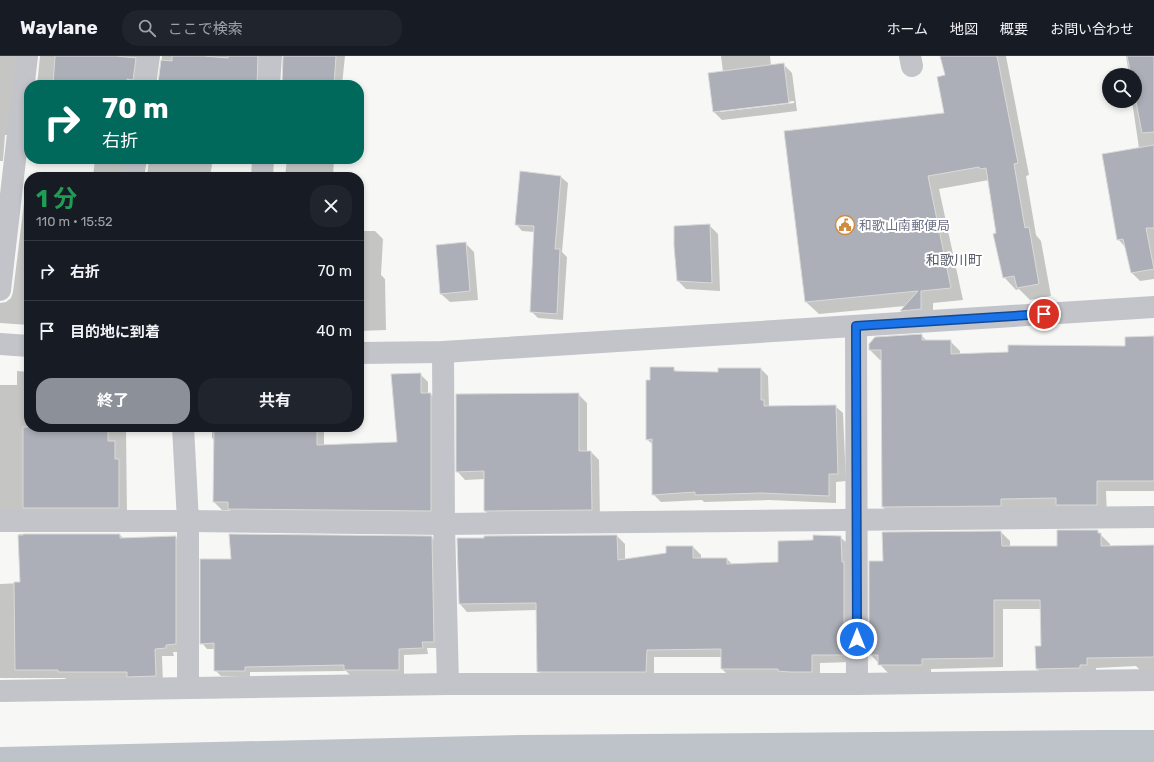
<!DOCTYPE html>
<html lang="ja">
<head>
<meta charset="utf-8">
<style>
	:root { --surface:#171b24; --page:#20242c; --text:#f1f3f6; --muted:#9ea1a6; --line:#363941; --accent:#8c9099 }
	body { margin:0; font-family:Rubik,"Noto Sans JP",sans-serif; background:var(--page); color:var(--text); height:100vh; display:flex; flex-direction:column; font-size:15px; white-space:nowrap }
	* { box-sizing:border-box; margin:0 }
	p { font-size:13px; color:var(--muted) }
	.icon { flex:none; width:22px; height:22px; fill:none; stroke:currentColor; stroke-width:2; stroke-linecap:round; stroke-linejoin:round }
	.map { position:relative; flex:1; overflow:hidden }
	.panel { position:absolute; left:24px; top:116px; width:340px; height:260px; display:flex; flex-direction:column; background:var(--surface); border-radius:16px; box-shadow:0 2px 6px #0003 }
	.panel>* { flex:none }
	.hud { position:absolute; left:24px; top:24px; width:340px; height:84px; border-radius:16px; box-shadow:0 2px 6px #0003; background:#00695c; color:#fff; overflow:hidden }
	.buttons { position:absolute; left:1102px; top:12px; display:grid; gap:8px }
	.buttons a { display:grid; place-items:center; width:40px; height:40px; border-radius:50%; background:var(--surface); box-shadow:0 2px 6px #0003; font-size:20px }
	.pin { position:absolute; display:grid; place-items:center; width:34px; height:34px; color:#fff; margin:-17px; border:2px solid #fff; border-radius:50%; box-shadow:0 1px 4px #0007 }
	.me { position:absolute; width:44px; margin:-22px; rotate:0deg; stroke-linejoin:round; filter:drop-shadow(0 0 3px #0008) }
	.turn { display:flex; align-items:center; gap:14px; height:84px; padding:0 12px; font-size:18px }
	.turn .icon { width:52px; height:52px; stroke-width:2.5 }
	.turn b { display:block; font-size:28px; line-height:34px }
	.round { display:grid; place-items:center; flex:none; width:42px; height:42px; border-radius:16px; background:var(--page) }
	.head { display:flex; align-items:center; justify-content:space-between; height:68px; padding:0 12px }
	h1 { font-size:24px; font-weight:700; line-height:30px; color:#1e9e55 }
	.button { display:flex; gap:8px; margin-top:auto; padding:8px 12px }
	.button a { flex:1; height:46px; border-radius:16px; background:var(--accent); color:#fff; font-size:16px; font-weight:700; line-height:46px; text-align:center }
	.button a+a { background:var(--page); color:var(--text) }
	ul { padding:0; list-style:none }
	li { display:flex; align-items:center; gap:12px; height:60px; padding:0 12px; border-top:1px solid var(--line) }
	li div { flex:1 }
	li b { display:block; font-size:15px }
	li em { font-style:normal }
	header { display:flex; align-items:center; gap:24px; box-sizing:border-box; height:56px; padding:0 20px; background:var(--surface); border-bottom:1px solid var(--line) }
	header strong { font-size:19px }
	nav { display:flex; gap:22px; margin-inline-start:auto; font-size:14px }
	.search { width:280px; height:36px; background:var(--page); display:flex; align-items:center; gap:10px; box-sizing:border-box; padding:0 14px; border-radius:16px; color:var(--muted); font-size:15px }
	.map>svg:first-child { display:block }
	.water { fill:#bec3c9 }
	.shadow { fill:#0003; fill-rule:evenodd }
	.building { fill:#acafb7; stroke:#d9dad8 }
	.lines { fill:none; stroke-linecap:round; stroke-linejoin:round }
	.street { stroke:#c2c4c9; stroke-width:22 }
	.route-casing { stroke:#114b97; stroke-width:10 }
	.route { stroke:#1a73e8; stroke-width:7 }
	.labels { text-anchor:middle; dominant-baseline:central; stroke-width:4; stroke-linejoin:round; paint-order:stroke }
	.poi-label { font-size:13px; fill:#6b7183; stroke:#fff; text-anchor:start }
	.neighbourhood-label { font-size:14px; fill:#585c69; stroke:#fff }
</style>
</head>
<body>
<header>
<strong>Waylane</strong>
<div class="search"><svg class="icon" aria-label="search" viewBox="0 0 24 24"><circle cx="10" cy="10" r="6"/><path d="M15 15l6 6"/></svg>ここで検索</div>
<nav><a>ホーム</a><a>地図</a><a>概要</a><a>お問い合わせ</a></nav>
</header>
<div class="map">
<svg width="1154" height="706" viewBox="0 0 1154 706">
	<rect width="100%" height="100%" fill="#f7f8f6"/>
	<!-- water -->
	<polygon class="water" points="1100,674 1154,674 1154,706 0,706 0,691 521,679"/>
	<!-- shadow -->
	<g class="shadow">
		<polygon points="0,0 25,0 9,79 5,79 3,105 0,105"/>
		<polygon points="40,0 147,0 141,29 37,29"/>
		<polygon points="162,0 269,0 265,29 159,29"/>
		<polygon points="284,0 345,0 342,29 283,29"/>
		<path d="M721 0H770L771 10 784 9 792 17 797 55 722 64 714 56 723 16ZM794 45V47L720 56V54Z"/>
		<polygon points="941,0 1006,0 1029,119 1026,120 1036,179 1041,185 1051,240 1030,244 1019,233 1016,234 1004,221 989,124 939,133 963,244 933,247 933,265 913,266 901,255 905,250 819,258 806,246 945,58 946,20"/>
		<polygon points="1126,0 1154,0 1154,223 1140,225 1132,217 1126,192 1118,183 1139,92 1132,45 1135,45 1135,19 1129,19"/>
		<polygon points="95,103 134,103 129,121 93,121"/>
		<polygon points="149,103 213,103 210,121 147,121"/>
		<polygon points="287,103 334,103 333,121 285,121"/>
		<polygon points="521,116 561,121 568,127 562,196 567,201 563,264 538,262 531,255 535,176 522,175 516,168"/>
		<polygon points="25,139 29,139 29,269 0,267 0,247 6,246 11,242 13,236"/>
		<polygon points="709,169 718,178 720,235 686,233 678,225"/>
		<polygon points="359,175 375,175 383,183 381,219 385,223 386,274 359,275"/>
		<polygon points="465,187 474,196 478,244 450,246 441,238"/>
		<polygon points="921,279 927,285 950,285 960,295 960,298 1126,291 1154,281 1154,435 1106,435 1107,459 893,461 883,451 882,304 880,304 870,294 870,288"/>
		<polygon points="673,312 677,316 719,317 761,313 768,320 769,350 835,350 843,357 846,425 836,426 836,447 769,444 704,446 702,444 661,446 653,438 653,389 647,383 651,325"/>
		<polygon points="17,315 29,316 29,371 126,371 127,460 0,457 0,329 17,329"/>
		<polygon points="420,318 428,326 428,338 430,338 438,345 439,462 237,460 230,454 222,454 214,446 215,385 212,382 212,371 324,371 324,390 398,387"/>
		<polygon points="578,338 587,347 587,396 591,396 599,404 600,462 494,463 485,455 485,423 465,424 457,415"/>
		<polygon points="1097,475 1110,488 1110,491 1154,490 1154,620 1146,620 1136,610 1096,612 1096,618 1047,622 1037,613 1042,591 1042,553 1003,553 1003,611 931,613 931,618 889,618 870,598 884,506 1001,476 1010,485 1010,491 1058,491"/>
		<polygon points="19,478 119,478 124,483 175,481 183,489 183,596 173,596 174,600 162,600 163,628 67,624 65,622 0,622 0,528 21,527"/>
		<polygon points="617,480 625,488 625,504 667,498 693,491 701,499 701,503 727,503 732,508 779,507 814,485 840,481 848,488 852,606 820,607 820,623 730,621 722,613 722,601 654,601 654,623 546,623 538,615 538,554 467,556 460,548 485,481"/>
		<polygon points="431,481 437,487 440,592 427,592 428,598 404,599 404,619 351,620 346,615 250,616 250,621 221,620 215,614 215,593 207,593 202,587 232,504"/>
	</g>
	<!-- building -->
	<g class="building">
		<polygon points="55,0 116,0 136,2 133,24 127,23 127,29 53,29"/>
		<polygon points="172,0 204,0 228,2 228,0 258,0 257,29 171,29 158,27 161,4 172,5"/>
		<polygon points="283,0 336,0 334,29 282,29"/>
		<polygon points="940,0 997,0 1018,107 1014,108 1025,172 1029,171 1039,228 1017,232 1014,220 1003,222 993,178 996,177 986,112 980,113 979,111 928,120 951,232 921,235 921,253 900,255 918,235 805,246 784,75 944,57 937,21 945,19"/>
		<polygon points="1127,0 1154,0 1154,76 1142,77 1135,41 1135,19 1131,19"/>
		<polygon points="784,7 789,47 713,56 708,17"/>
		<polygon points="1154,89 1154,172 1146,172 1154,213 1131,217 1123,183 1117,184 1102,98"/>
		<polygon points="520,115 561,120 555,193 560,193 557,258 530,256 534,170 515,169"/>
		<polygon points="710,168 712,227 677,225 674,190 674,170"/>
		<polygon points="466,186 470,235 440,238 436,189"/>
		<polygon points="922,278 922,284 951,284 951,298 1008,296 1008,289 1125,290 1125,281 1154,280 1154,425 1097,425 1097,449 1056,449 1056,442 1001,443 1001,450 882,451 881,294 869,294 869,288 875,281"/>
		<polygon points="650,311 674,311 674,315 718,316 718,312 761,312 761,344 764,344 764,350 836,349 838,418 829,418 829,440 761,437 695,439 695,436 652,439 652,383 646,384 646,324 650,324"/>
		<polygon points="421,317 421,337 431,337 431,455 228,453 228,446 213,446 214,371 317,371 317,389 397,386 391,318"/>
		<polygon points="579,337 579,395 591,395 592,454 484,455 484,415 456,416 456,338"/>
		<polygon points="23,371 108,371 108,385 115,385 115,403 119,403 119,452 23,452"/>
		<polygon points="1057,474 1098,474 1098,477 1101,477 1101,490 1154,489 1154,601 1087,602 1087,609 1080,609 1080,612 1036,613 1035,590 1041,590 1040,544 994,544 994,602 922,603 922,609 878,609 878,599 869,599 869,505 883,505 882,476 1001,475 1002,490 1057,490"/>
		<polygon points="23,478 120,478 120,482 176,480 176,588 166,589 166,592 155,593 156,620 127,621 127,616 58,616 58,614 15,614 14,526 20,526 18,479 23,479"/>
		<polygon points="229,478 432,480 434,586 422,586 423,592 399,593 399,614 344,614 344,609 245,611 245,615 214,615 214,587 200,588 200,503 231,503"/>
		<polygon points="617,479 618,504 666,497 666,490 693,490 693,502 727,502 727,508 778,506 778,485 813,484 813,479 841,480 842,506 844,506 844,599 812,599 812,616 790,616 778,615 778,613 721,613 721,593 647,594 646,616 537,616 536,547 459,548 457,482 484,482 484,480"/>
	</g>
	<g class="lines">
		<!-- street -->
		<g class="street">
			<polyline points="910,0 912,10"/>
			<polyline points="145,29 149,0"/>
			<polyline points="269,29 271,0"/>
			<polyline points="133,121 136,103"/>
			<polyline points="262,121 263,103"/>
			<polyline points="0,234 27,0"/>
			<polyline points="856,271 857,628"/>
			<polyline points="0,288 29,290"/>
			<polyline points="443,296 444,468 448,628"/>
			<polyline points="359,297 443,296 1154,251"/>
			<polyline points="183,371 188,465 188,631"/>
			<polyline points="0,465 188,465 444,468 1154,461"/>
			<polyline points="0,635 448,628 857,628 1154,624"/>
		</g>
	</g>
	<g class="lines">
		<!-- route casing -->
		<g class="route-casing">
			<polyline id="route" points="857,583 856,270 1044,258"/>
		</g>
		<!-- route -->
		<use href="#route" class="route"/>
	</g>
	<!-- icons -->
	<defs>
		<g id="civic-ring" transform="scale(1)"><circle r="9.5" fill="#fff" stroke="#d08c3e" stroke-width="1.5"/><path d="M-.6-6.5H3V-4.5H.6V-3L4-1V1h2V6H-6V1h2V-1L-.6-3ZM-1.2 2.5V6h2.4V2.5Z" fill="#d08c3e"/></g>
	</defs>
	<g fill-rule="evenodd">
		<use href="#civic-ring" x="845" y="169"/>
	</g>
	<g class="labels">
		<!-- poi labels -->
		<g class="poi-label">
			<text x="859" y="169">和歌山南郵便局</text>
		</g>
		<!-- neighbourhood labels -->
		<g class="neighbourhood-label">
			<text x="954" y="204">和歌川町</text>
		</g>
	</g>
</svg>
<div class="buttons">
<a><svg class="icon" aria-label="search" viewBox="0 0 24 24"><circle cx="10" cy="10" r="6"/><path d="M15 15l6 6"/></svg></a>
</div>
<div class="pin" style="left:1044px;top:258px;background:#d93025"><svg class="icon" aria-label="arrive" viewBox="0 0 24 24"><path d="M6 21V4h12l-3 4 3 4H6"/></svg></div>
<svg class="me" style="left:857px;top:583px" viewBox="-20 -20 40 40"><circle r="17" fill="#1a73e8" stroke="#fff" stroke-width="3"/><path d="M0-11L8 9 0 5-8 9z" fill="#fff"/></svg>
<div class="hud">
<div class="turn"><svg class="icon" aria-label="right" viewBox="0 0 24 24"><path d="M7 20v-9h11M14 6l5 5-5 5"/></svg><div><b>70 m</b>右折</div></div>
</div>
<section class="panel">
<div class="head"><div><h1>1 分</h1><p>110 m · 15:52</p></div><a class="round"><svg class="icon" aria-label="close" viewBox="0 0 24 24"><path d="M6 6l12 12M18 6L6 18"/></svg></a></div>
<ul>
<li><svg class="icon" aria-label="right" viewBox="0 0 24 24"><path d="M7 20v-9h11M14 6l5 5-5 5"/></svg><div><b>右折</b></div><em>70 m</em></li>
<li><svg class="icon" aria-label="arrive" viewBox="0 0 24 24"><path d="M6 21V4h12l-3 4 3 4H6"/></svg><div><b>目的地に到着</b></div><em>40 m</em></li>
</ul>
<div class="button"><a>終了</a><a>共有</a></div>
</section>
</div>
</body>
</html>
